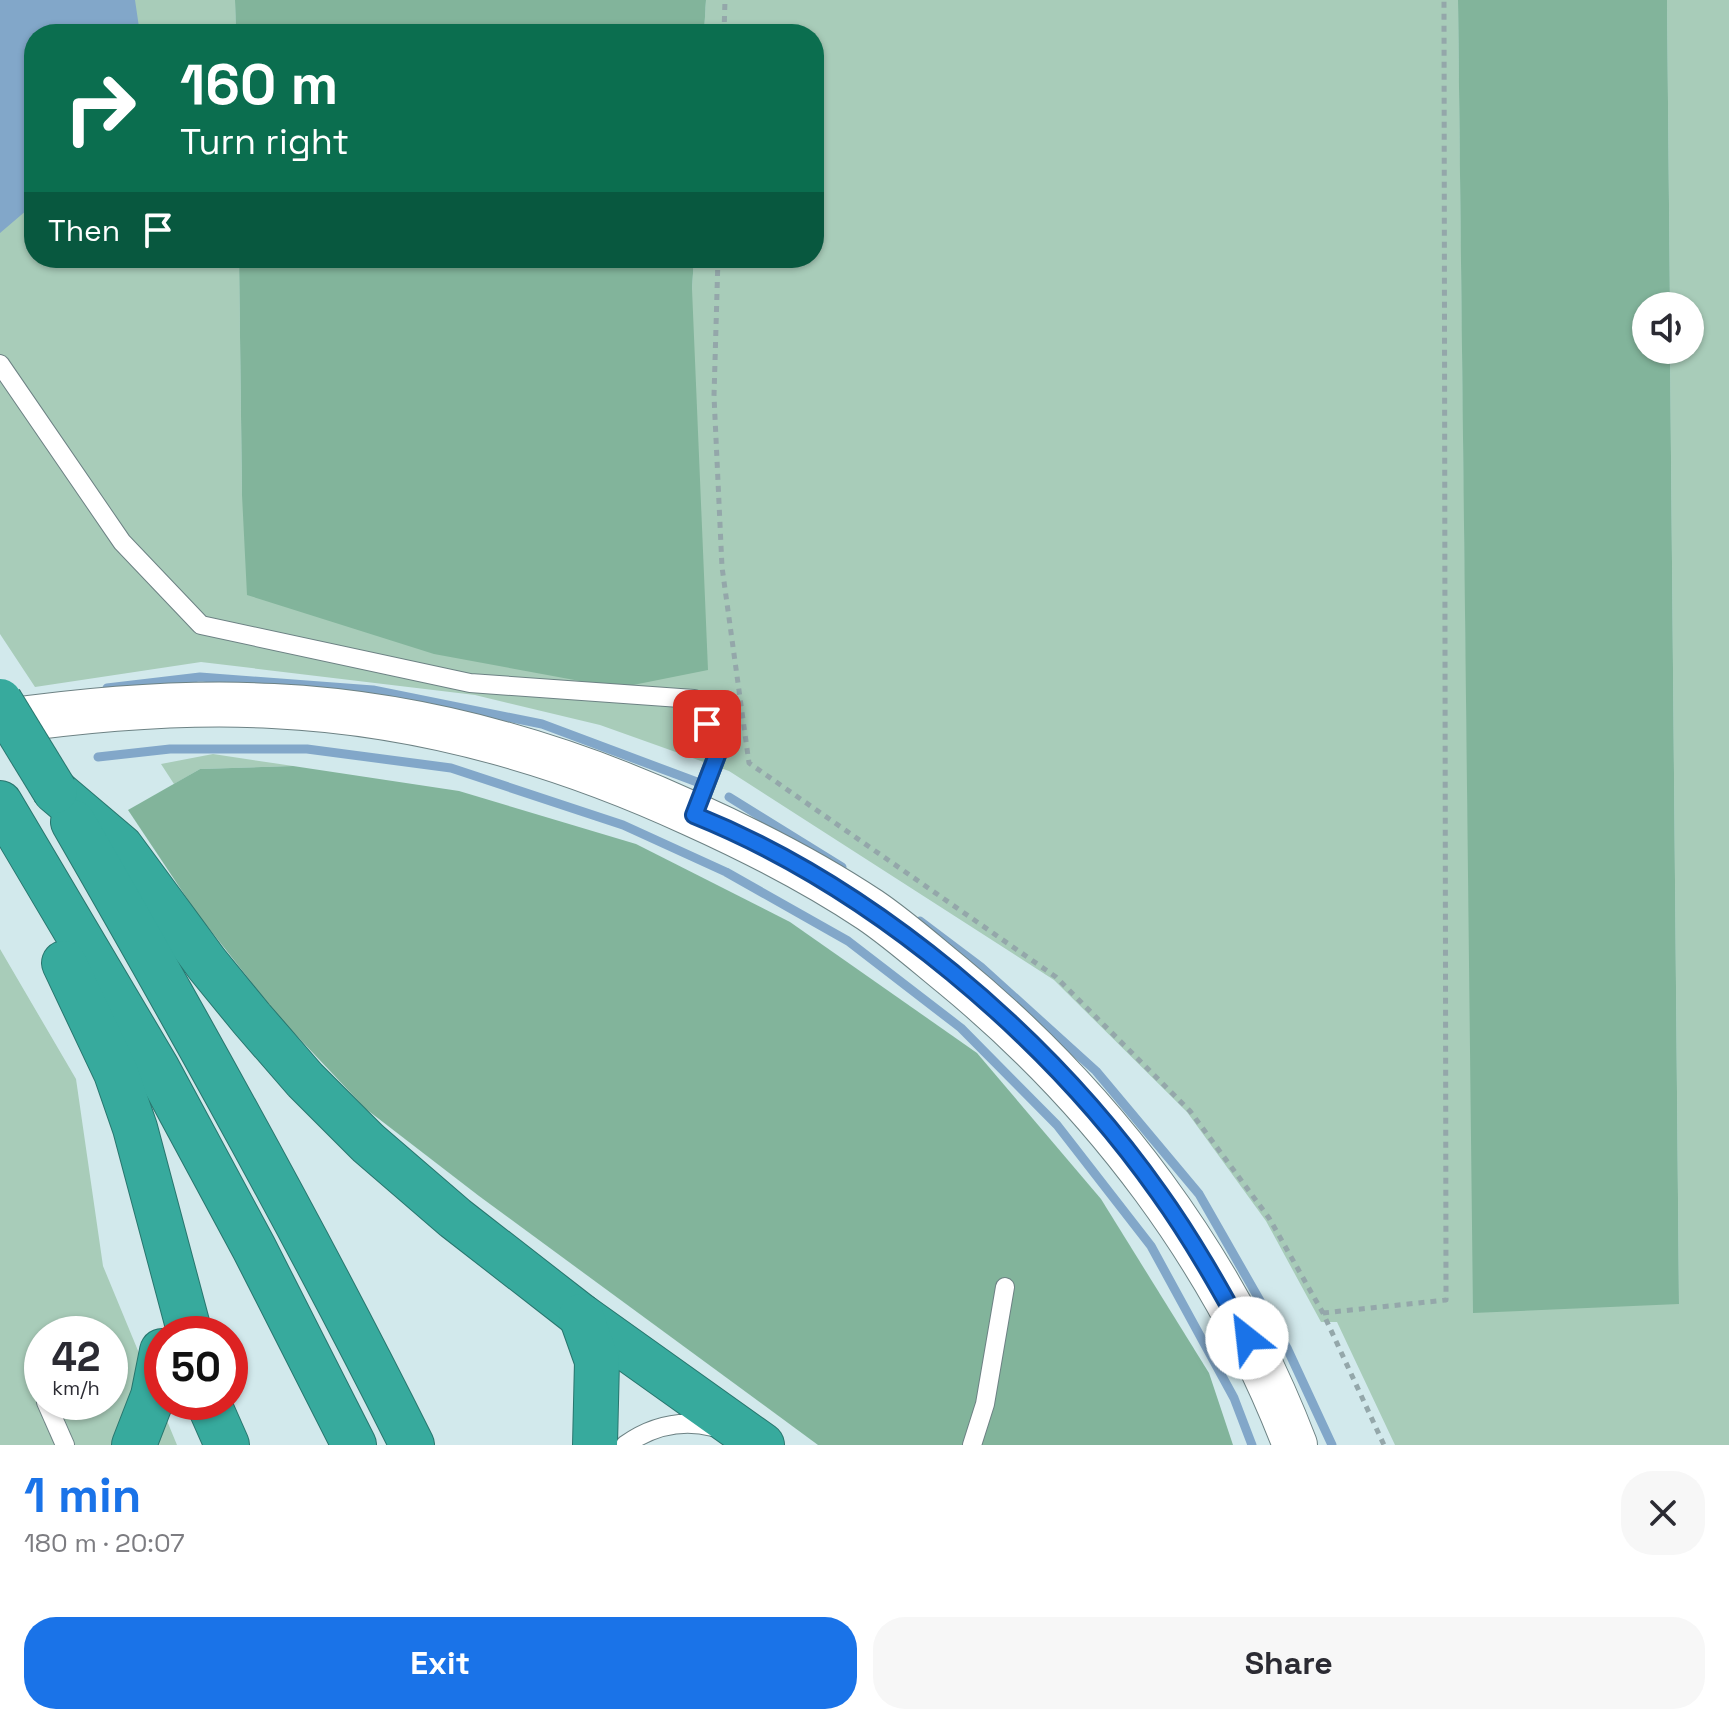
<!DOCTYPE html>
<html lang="en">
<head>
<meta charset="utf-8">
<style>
	:root { --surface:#fff; --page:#f7f7f7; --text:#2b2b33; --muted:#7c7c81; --accent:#1a73e8 }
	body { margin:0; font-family:"Space Grotesk",sans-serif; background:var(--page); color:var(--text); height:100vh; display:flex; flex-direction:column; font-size:30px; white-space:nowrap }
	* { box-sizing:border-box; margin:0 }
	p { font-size:26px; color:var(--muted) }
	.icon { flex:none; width:44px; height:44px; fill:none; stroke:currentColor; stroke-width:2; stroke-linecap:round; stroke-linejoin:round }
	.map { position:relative; height:1445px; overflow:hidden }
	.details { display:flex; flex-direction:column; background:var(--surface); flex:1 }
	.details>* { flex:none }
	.guide { position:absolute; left:24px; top:24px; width:800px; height:244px; border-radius:32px; box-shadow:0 2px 6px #0004; background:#0b6e4f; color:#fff; overflow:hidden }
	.tools { position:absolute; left:1632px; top:292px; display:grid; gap:16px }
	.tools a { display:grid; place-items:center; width:72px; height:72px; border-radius:50%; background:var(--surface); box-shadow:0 2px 6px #0004; font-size:40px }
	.speed { position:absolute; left:24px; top:1316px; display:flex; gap:16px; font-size:40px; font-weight:700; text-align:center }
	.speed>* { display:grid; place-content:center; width:104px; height:104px; border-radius:50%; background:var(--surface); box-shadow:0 2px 6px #0004; line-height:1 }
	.speed small { font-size:20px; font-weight:400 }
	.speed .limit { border:12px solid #d22; background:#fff; color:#111 }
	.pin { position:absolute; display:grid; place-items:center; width:68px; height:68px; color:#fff; margin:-34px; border-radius:16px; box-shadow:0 4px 12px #0006 }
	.me { position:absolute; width:88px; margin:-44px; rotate:331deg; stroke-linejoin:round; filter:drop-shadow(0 0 6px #0008) }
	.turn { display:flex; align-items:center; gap:28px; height:168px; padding:0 24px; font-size:36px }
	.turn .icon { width:104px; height:104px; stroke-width:2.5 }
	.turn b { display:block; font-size:56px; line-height:68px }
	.then { display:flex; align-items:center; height:76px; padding:0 24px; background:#0003; gap:16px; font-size:30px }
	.round { display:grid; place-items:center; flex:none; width:84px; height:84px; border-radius:32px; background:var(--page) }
	.head { display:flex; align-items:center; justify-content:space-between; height:136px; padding:0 24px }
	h1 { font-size:48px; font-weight:800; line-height:60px; color:var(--accent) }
	.primary-button { display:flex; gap:16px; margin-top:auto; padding:16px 24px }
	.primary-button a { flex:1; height:92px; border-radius:32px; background:var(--accent); color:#fff; font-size:32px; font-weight:800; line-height:92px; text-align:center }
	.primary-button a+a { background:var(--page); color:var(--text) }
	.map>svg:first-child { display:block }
	.green { fill:#a8ccb9; fill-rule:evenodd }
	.forest { fill:#82b49b }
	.water { fill:#82a7c9 }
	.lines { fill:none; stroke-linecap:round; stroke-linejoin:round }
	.stream { stroke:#82a7c9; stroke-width:9 }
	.lane-casing { stroke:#6d8284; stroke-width:20 }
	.secondary-casing { stroke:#6d8284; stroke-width:46 }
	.highway-casing { stroke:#28766e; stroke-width:46 }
	.path { stroke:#94a7aa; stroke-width:5; stroke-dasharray:6 6; stroke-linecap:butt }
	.lane { stroke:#fff; stroke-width:18 }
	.secondary { stroke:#fff; stroke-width:44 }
	.highway { stroke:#37aa9d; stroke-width:44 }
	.highway-bridge-casing { stroke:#28766e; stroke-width:46; stroke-linecap:butt }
	.highway-bridge { stroke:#37aa9d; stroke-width:44 }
	.route-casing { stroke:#114b97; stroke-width:20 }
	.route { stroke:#1a73e8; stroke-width:14 }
</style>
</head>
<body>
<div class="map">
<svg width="1729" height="1445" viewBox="0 0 1729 1445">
	<rect width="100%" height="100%" fill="#d2e9ec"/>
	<!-- green -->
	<g class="green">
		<polygon points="0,0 235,0 236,34 34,34 34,258 239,258 242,495 692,289 694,258 814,258 814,34 704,34 706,0 1458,0 1474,1312 1679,1303 1670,350 1690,350 1690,306 1670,306 1667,0 1729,0 1729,1445 1395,1445 1337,1322 1321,1322 1266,1221 1187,1112 1054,980 729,771 600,725 475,695 201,662 35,687 0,634"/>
		<polygon points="213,754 293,766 200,769 174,784 161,764"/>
		<path d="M0 949 76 1079 103 1266 177 1445H0ZM42 1334H110V1402H42Z"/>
	</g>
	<!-- forest -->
	<g class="forest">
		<polygon points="235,0 706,0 704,34 236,34"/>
		<polygon points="1458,0 1667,0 1670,306 1646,306 1646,350 1670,350 1679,1304 1473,1313"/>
		<polygon points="239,258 694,258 692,289 708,670 618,688 434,654 247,595 242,495"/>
		<polygon points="293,766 459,791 636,844 790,922 977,1053 1101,1199 1209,1373 1233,1445 818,1445 479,1196 366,1109 279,1017 196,912 128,810 200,769"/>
	</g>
	<!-- water -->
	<polygon class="water" points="0,0 135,0 140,34 34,34 34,204 0,233"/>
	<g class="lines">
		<!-- stream -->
		<g class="stream">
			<polyline points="107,688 200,677 373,690 542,724 697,782"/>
			<polyline points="98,757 170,749 307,749 451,768 623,825 726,872 848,941 961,1028 1057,1125 1151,1246 1234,1398 1252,1445"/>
			<polyline points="729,797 842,867"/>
			<polyline points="920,921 981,967 1096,1071 1199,1194 1287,1348 1332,1445"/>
		</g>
		<!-- lane casing -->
		<g class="lane-casing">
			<g id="lane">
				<polyline points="0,364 122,542 201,625 470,683 694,699 719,750 694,815"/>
				<polyline points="46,1402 65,1445"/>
				<path d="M625 1445C652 1426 681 1419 713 1427"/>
				<polyline points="972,1445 985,1404 1005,1287"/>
			</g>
		</g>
		<!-- secondary casing -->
		<g class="secondary-casing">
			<path id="secondary" d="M0 722C91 709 182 701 273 706 420 713 560 753 692 814 754 842 813 872 870 910 898 929 925 953 952 975 1104 1100 1224 1260 1295 1445"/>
		</g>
		<!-- highway casing -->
		<g class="highway-casing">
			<g id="highway">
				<polyline points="55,791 121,847 207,964 252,1019 305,1080 368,1143 455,1218 581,1316 762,1445"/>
				<polyline points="0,803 157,1068 254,1248 354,1445"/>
				<path d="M73 822C191 1027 306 1233 412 1445"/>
				<polyline points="64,963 116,1073 135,1128 190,1334"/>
				<polyline points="581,1316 597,1361 595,1445"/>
				<polyline points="208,1402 227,1445"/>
				<polyline points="134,1445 153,1396 162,1351"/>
			</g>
		</g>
		<!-- path -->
		<g class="path">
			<polyline points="724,34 725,0"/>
			<polyline points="718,258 714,396 722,567 749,763 1056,977 1190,1111 1269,1218 1323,1313 1384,1445"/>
			<polyline points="1323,1313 1446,1300 1444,0"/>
		</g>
		<!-- lane -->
		<use href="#lane" class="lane"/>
		<!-- secondary -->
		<use href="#secondary" class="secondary"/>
		<!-- highway -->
		<use href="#highway" class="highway"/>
		<!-- highway-bridge casing -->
		<g class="highway-bridge-casing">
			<polyline id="highway-bridge" points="0,701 55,791"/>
		</g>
		<!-- highway-bridge -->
		<use href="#highway-bridge" class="highway-bridge"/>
	</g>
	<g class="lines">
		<!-- route casing -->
		<g class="route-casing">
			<path id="route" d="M707 724 719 750 694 815C873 887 1049 1037 1159 1193 1192 1239 1220 1289 1247 1338"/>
		</g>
		<!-- route -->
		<use href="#route" class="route"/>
	</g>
</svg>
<div class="tools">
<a><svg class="icon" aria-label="sound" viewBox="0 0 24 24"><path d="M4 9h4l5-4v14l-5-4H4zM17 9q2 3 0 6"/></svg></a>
</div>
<div class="speed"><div>42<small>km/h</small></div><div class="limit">50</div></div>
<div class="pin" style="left:707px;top:724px;background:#d93025"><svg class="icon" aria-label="arrive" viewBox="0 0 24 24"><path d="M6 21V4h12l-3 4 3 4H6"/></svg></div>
<svg class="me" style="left:1247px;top:1338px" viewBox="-20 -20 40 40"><circle r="19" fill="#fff"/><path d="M0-13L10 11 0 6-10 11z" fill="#1a73e8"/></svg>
<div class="guide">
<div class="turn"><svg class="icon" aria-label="right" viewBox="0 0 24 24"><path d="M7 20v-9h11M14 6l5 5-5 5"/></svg><div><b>160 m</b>Turn right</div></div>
<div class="then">Then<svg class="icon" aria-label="arrive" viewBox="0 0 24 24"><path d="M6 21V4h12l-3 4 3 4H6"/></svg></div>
</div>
</div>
<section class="details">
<div class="head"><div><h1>1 min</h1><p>180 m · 20:07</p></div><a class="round"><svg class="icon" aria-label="close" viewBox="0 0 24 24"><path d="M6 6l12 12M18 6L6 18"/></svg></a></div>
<div class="primary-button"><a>Exit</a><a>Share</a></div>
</section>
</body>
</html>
